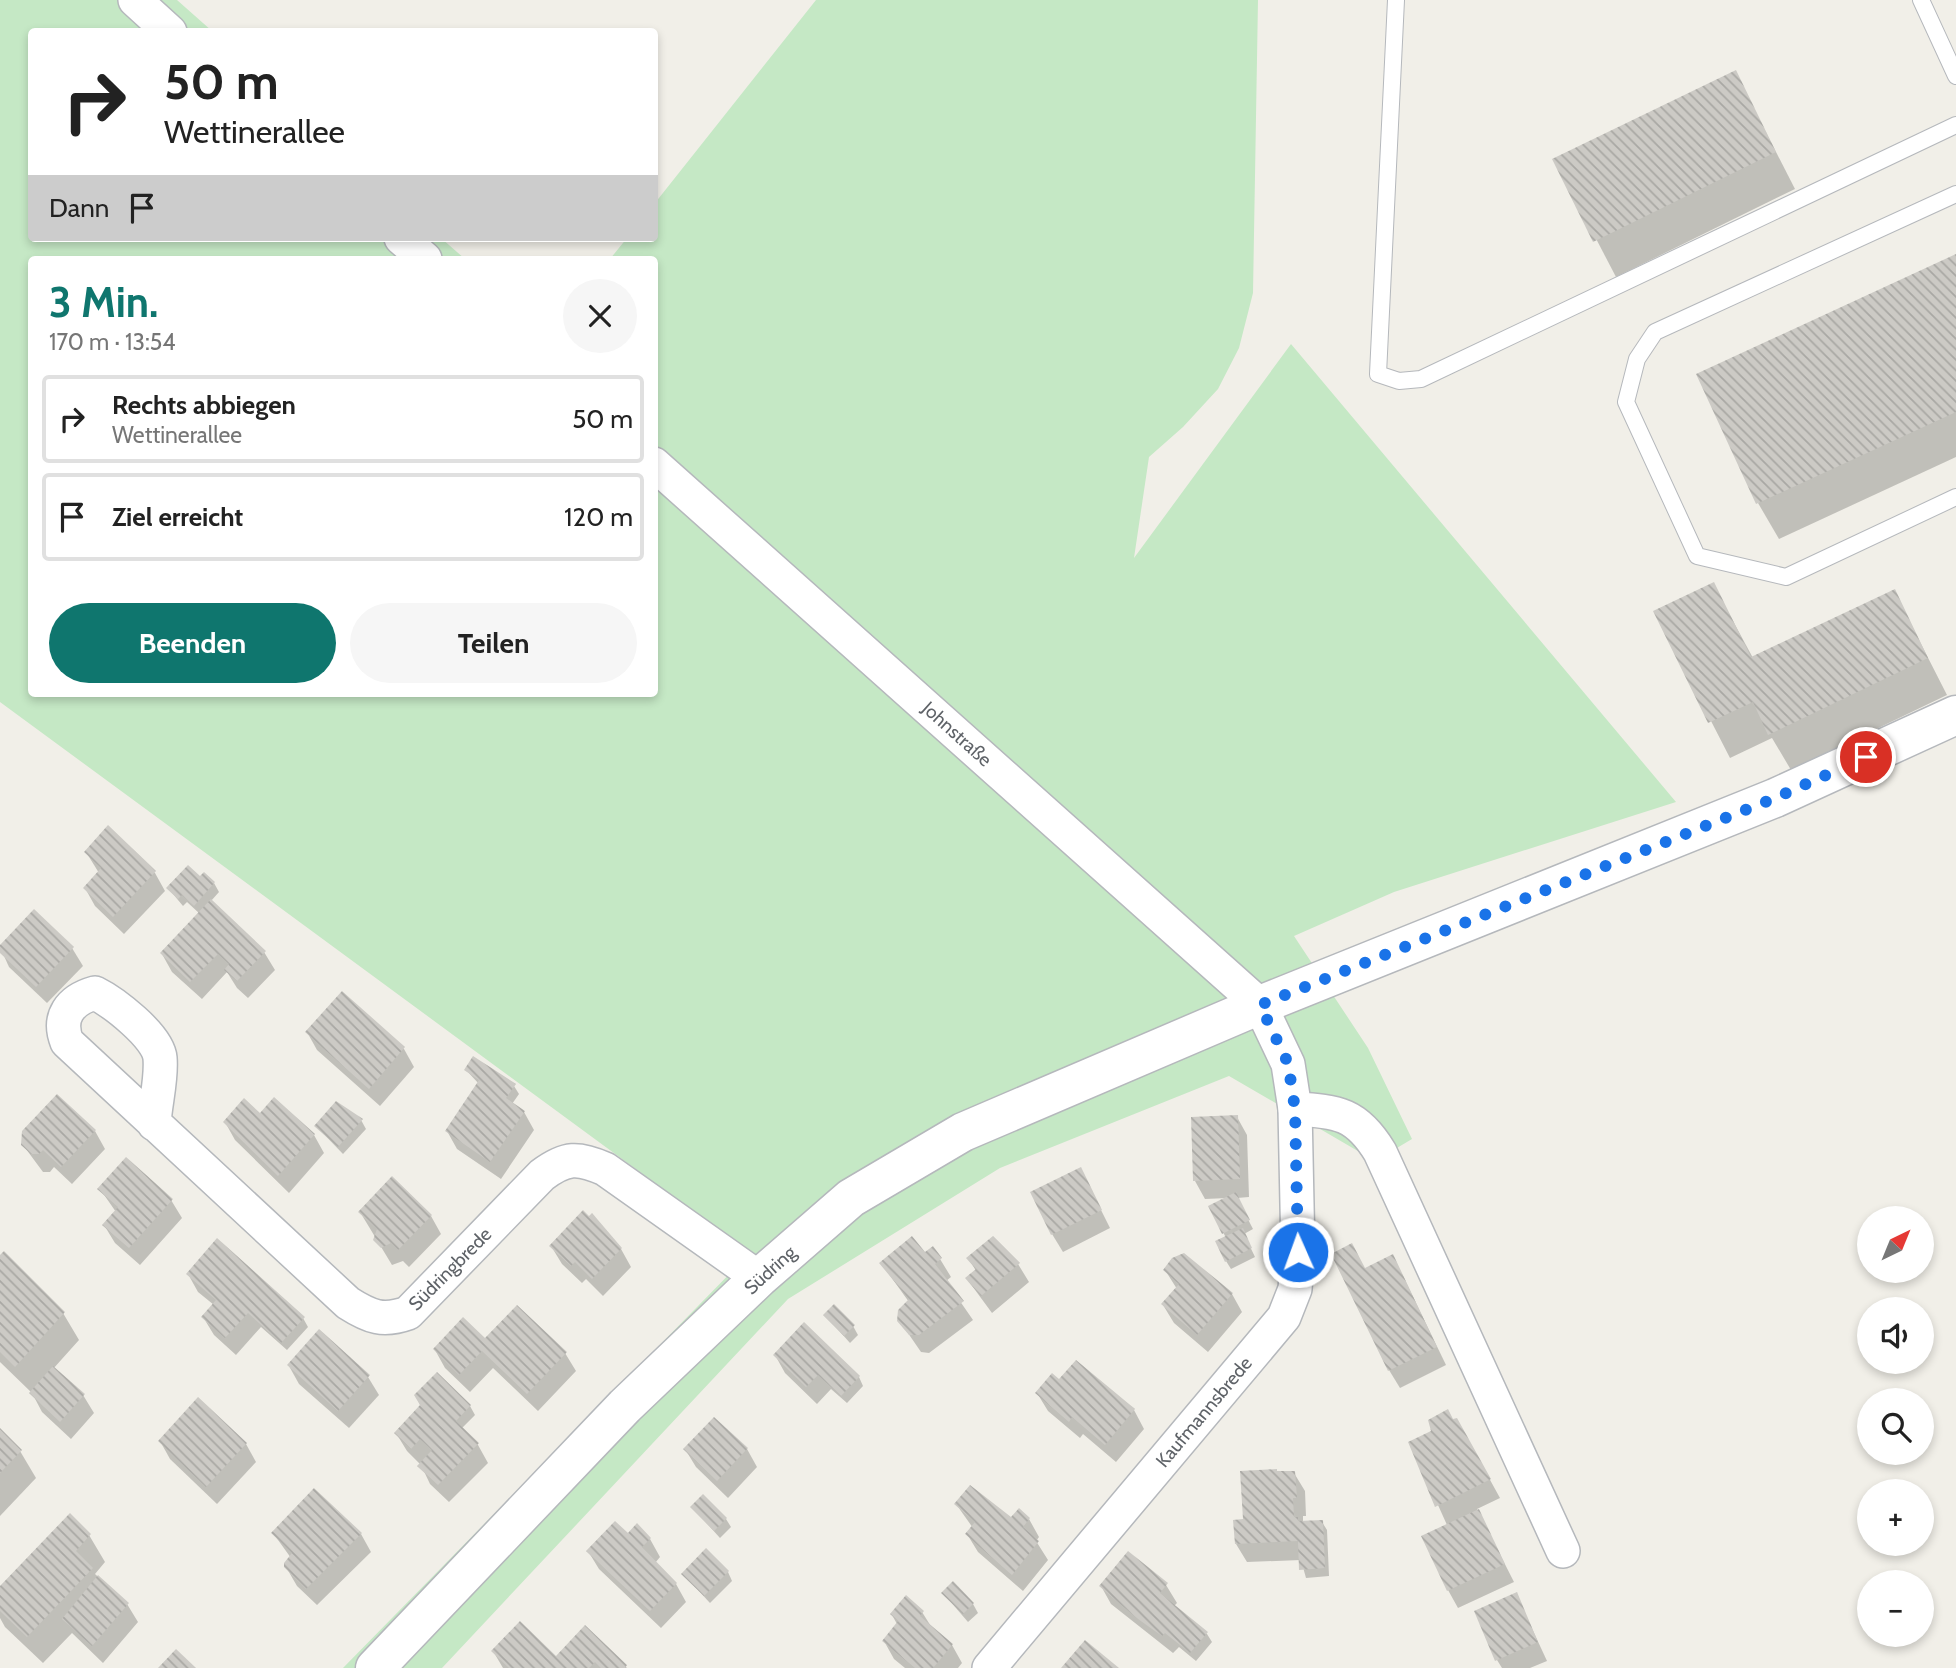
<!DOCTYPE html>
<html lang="de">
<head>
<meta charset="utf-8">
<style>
	:root { --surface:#fff; --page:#f6f6f6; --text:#222; --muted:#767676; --line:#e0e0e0; --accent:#0f766e }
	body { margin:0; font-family:Cabin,sans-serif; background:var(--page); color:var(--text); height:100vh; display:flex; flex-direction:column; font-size:26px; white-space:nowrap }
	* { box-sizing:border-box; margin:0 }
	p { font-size:23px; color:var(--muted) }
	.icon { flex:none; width:38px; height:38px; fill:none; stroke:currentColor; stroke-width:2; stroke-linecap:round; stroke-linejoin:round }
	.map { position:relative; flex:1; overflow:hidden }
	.details { position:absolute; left:28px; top:256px; width:630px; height:441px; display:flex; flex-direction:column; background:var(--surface); border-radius:7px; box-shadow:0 4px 10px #0003 }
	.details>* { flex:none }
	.guide { position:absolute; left:28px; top:28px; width:630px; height:214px; border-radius:7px; box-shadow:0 4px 10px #0003; background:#fff; color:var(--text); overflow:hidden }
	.needle { width:46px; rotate:43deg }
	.controls { position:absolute; left:1857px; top:1206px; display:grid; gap:14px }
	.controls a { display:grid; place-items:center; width:77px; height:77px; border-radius:50%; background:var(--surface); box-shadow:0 4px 10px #0003; font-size:35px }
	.pin { position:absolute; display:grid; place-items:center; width:60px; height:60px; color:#fff; margin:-30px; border:4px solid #fff; border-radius:50%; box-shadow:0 2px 7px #0007 }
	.me { position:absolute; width:77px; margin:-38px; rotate:358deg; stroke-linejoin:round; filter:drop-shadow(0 0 5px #0008) }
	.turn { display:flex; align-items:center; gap:24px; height:147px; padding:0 21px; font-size:32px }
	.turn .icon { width:91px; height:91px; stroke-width:2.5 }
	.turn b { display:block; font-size:49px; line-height:60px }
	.then { display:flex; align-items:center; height:66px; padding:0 21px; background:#0003; gap:14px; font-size:26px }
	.round { display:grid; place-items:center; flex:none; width:74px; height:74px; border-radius:37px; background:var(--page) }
	.headline { display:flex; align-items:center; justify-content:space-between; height:119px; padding:0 21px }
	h1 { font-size:42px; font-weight:700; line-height:52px; color:var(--accent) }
	.action { display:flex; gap:14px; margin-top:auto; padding:14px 21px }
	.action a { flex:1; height:80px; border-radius:42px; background:var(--accent); color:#fff; font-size:28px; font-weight:700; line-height:80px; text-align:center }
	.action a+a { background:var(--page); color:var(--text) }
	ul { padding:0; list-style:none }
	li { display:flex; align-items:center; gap:21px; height:88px; margin:0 14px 10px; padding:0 7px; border:4px solid var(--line); border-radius:7px }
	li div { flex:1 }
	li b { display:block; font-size:26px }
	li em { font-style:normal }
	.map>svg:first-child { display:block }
	.green { fill:#c5e8c5 }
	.shadow { fill:#0003 }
	.building { fill:url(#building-back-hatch) }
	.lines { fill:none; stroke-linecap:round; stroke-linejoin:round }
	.service-casing { stroke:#b5b8bc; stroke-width:18 }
	.minor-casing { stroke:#b5b8bc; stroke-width:36 }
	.tertiary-casing { stroke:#b5b8bc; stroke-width:41 }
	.service { stroke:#fff; stroke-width:16 }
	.minor { stroke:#fff; stroke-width:33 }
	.tertiary { stroke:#fff; stroke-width:38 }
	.route { stroke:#1a73e8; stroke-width:12; stroke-dasharray:0 21.6 }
	.labels { text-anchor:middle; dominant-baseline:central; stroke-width:5; stroke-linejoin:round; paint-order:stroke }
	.street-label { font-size:19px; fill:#5f6368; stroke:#fff }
</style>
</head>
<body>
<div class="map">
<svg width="1956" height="1668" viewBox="0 0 1956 1668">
	<defs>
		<pattern id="building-back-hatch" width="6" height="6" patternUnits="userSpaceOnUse" patternTransform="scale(1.75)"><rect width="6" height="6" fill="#cccac5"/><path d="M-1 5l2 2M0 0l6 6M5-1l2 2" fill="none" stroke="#a9a8a4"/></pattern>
	</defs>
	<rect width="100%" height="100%" fill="#f1efe8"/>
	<!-- green -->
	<polygon class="green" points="0,0 177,0 212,31 32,32 32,238 441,238 465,259 32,259 32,693 654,693 654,259 610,259 627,238 654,238 655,203 816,0 1258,0 1253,293 1239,348 1218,389 1183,427 1149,457 1134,558 1291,344 1676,802 1394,892 1294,936 1368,1048 1412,1139 1375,1161 1229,1076 1000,1168 788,1299 442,1668 343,1668 750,1253 0,702"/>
	<!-- shadow -->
	<g class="shadow">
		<polygon points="1735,72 1795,189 1616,277 1555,160"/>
		<polygon points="1956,256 1956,457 1779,539 1758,503"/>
		<polygon points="1713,584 1753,658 1894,591 1947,695 1791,770 1772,738 1730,758 1655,612"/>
		<polygon points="108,828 155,873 165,891 124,934 95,906 85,888 99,873 86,852"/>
		<polygon points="200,878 214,883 219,892 211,901 264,952 275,970 248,998 237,988 227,972 202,999 172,972 162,954 200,914 187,902 183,906 168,888"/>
		<polygon points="0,947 72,948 83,966 47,1003 9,967"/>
		<polygon points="342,993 404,1049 414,1067 380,1106 317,1050 307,1032"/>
		<polygon points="466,1070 514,1086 519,1094 512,1104 524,1112 534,1130 501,1179 457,1149 447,1131 479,1084"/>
		<polygon points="57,1096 95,1131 105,1149 72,1184 54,1167 50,1172 43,1172 23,1145"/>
		<polygon points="274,1100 314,1135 324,1153 289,1193 235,1140 225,1122 260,1115"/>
		<polygon points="1237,1117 1247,1135 1249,1197 1237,1198 1253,1229 1244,1234 1255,1257 1231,1269 1226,1261 1226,1238 1210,1206 1228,1198 1205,1199 1195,1181"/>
		<polygon points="361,1120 366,1129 343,1154 316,1126"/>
		<polygon points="1090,1188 1110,1228 1063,1252 1052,1234"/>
		<polygon points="100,1189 171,1200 182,1218 140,1265 115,1243 104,1225 116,1212"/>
		<polygon points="360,1212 431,1216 441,1234 409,1267 403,1261 392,1265"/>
		<polygon points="588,1218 621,1249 631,1267 603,1296 586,1279 582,1283 562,1264 551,1246"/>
		<polygon points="925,1255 940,1259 951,1277 946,1281 973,1320 929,1353 921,1352 899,1320 909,1302 881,1263"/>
		<polygon points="0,1257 63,1313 79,1340 53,1369 83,1395 94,1413 71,1439 42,1412 32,1393 0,1362"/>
		<polygon points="969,1259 1018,1264 1029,1282 992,1313 967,1279 976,1271"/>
		<polygon points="1165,1270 1232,1294 1242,1312 1208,1352 1174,1323 1163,1305 1177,1289"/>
		<polygon points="1365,1270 1402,1274 1446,1365 1400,1388 1389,1370"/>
		<polygon points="188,1274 303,1318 308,1327 287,1350 261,1327 236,1355 214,1335 203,1317 214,1305 198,1292"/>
		<polygon points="825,1315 853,1326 858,1335 850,1343"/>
		<polygon points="485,1341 565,1353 576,1371 538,1411 493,1368 470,1392 445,1368 435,1350"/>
		<polygon points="775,1355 859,1377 863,1386 847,1403 831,1389 817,1404 785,1373"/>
		<polygon points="1076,1362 1134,1410 1144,1429 1116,1462 1083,1434 1080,1438 1048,1411 1037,1393 1060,1382"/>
		<polygon points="289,1366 368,1377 379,1395 349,1428 299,1384"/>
		<polygon points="437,1374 470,1406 475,1415 461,1429 478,1445 488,1463 449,1502 430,1484 421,1465 407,1451 396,1433 421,1407 416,1396"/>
		<polygon points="198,1400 246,1444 256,1462 217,1504 170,1459 160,1441"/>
		<polygon points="0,1431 20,1451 36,1478 0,1516"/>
		<polygon points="1467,1438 1500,1498 1477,1509 1514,1582 1458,1608 1448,1590 1447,1525 1410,1443"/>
		<polygon points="685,1449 747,1449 757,1467 728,1498 696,1467"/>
		<polygon points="1277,1473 1294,1473 1305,1491 1306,1516 1303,1516 1303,1523 1322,1522 1327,1530 1329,1576 1306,1578 1301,1560 1247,1562 1236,1544 1245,1521"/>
		<polygon points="956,1504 1011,1520 1029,1519 1039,1537 1036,1541 1048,1560 1023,1591 978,1552 967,1534 973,1528"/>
		<polygon points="692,1507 726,1519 731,1527 720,1538"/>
		<polygon points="273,1533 361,1534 371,1552 317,1605 297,1586 286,1567 291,1558"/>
		<polygon points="89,1535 105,1562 95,1574 127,1604 138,1622 103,1663 72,1633 43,1663 5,1627 0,1618 0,1588"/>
		<polygon points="628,1536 650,1539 660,1557 655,1563 676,1584 686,1602 661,1628 599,1569 588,1551"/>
		<polygon points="728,1572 732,1581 710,1603 683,1574"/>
		<polygon points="1166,1585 1177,1603 1174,1606 1207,1634 1212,1642 1196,1661 1179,1647 1173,1653 1111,1604 1101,1586"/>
		<polygon points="943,1593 973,1604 978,1613 968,1622"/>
		<polygon points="1516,1594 1547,1661 1530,1668 1502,1668 1497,1660"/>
		<polygon points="922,1612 932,1628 952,1645 962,1663 958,1668 905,1668 894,1659 884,1641 897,1624 892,1615"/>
		<polygon points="585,1628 627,1668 503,1668 493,1651 556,1658"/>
	</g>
	<!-- building -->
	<g class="building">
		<polygon points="1736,70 1776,152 1593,242 1552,159"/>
		<polygon points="1956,254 1956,412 1756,504 1696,374"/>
		<polygon points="1714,582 1751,657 1895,589 1928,658 1768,735 1753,702 1708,723 1653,611"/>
		<polygon points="108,825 156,871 113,917 83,888 101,868 84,852"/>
		<polygon points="188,865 200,876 204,872 215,882 194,906 182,895 178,899 166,888"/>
		<polygon points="211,899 266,951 237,981 224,970 229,964 218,954 190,982 160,953"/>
		<polygon points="34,909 74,947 36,987 0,953 0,945"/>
		<polygon points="342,991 405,1047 369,1089 305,1032"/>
		<polygon points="473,1056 516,1084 506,1098 525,1111 490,1162 445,1131 479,1080 464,1070"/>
		<polygon points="57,1094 96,1130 61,1167 43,1150 39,1154 31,1154 21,1145 22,1131"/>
		<polygon points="274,1097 315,1134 278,1176 223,1122 244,1098 260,1113"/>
		<polygon points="336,1101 363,1119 338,1147 314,1126"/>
		<polygon points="1238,1115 1240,1179 1193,1181 1191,1117"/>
		<polygon points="126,1157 173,1199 129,1248 102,1225 118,1207 97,1189"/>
		<polygon points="1081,1167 1102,1210 1051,1235 1030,1192"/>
		<polygon points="392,1176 432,1215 398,1250 391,1243 381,1248 373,1240 377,1229 358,1212"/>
		<polygon points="1236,1192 1250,1220 1222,1234 1208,1206"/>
		<polygon points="583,1210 589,1216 592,1213 622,1248 592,1279 575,1262 571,1266 549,1246"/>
		<polygon points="1243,1228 1252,1248 1225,1262 1215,1241"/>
		<polygon points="912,1236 925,1252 933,1246 942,1258 935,1264 964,1301 919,1335 909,1335 897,1321 898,1310 909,1299 879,1263"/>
		<polygon points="993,1236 1020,1263 981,1296 965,1278 976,1269 966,1258"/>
		<polygon points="217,1238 305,1317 281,1343 248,1313 225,1338 201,1317 216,1300 186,1274"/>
		<polygon points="1352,1243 1365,1268 1393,1254 1437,1347 1388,1371 1331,1254"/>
		<polygon points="4,1251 65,1312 15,1367 0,1352 0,1255"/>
		<polygon points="1184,1253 1233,1293 1197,1335 1161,1304 1179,1284 1163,1270 1172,1258"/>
		<polygon points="834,1304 855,1325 844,1336 823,1315"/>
		<polygon points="517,1305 567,1352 527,1394 482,1351 459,1375 433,1349 463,1317 485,1338"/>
		<polygon points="804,1322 860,1376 841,1396 818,1375 806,1387 773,1355"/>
		<polygon points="319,1329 370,1375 338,1411 287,1365"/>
		<polygon points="1076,1360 1135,1409 1105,1445 1072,1417 1069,1422 1035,1393 1052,1373 1059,1379"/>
		<polygon points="53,1366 85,1394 60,1422 29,1393"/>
		<polygon points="437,1372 471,1405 456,1421 479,1443 438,1485 417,1466 432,1450 420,1439 411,1449 394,1433 420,1405 414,1395"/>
		<polygon points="198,1397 247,1443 206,1487 158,1441"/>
		<polygon points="1448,1409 1453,1419 1457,1418 1491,1479 1435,1507 1408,1442 1431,1431 1428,1420"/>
		<polygon points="714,1417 748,1448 717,1481 683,1449"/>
		<polygon points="0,1428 22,1450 0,1473"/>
		<polygon points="1277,1469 1277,1471 1295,1471 1297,1498 1293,1498 1294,1517 1298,1517 1298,1521 1323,1520 1325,1568 1299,1570 1298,1541 1235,1544 1233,1520 1243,1519 1240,1471"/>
		<polygon points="970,1485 1011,1517 1019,1508 1030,1518 1023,1527 1039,1541 1012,1575 965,1534 975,1522 954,1504"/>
		<polygon points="314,1488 362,1533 306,1589 284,1567 284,1563 292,1553 271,1533"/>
		<polygon points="703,1494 727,1518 714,1531 690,1507"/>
		<polygon points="1479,1509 1505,1564 1447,1591 1421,1536"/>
		<polygon points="70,1513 91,1534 76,1551 93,1568 27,1637 0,1611 0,1586"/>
		<polygon points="615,1521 628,1533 637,1523 651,1538 642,1547 677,1583 650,1611 586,1551"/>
		<polygon points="706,1548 729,1571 704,1596 681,1574"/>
		<polygon points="1128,1551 1168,1583 1160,1593 1208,1632 1190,1653 1165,1633 1162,1636 1138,1619 1099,1586"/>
		<polygon points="98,1575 129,1603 92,1646 62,1619"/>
		<polygon points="953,1581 974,1603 963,1614 941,1593"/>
		<polygon points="1517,1592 1538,1642 1495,1661 1474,1611"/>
		<polygon points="906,1595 924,1611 920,1616 953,1644 933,1668 915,1668 882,1641 898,1621 890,1614"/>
		<polygon points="520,1621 556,1656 585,1625 627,1665 625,1668 601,1668 595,1662 589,1668 509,1668 491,1651"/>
		<polygon points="1085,1640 1119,1668 1061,1668"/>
		<polygon points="176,1649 196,1668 158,1668"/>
	</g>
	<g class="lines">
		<!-- service casing -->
		<g class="service-casing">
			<g id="service">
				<polyline points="1396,0 1378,374 1399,381 1421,379 1956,125"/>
				<polyline points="1921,0 1956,76"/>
				<polyline points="1956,194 1655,332 1637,359 1626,402 1697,556 1786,577 1956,497"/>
			</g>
		</g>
		<!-- minor casing -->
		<g class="minor-casing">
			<g id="minor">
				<polyline points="135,0 170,32"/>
				<polyline points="401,238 425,259"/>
				<polyline points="654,464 1260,1005 1288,1064 1295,1109 1298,1252 1295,1289 1284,1317 989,1668"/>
				<path d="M1295 1109C1338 1111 1357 1114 1380 1152L1563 1551"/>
				<path d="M154 1124C155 1103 162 1079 160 1058 158 1036 113 1002 95 993 70 1000 57 1017 67 1042L348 1303C370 1317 383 1322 408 1313L542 1175C566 1157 578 1157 605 1169L759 1278"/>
			</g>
		</g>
		<!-- tertiary casing -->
		<g class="tertiary-casing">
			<polyline id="tertiary" points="375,1668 625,1406 759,1278 851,1198 963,1132 1260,1005 1775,798 1956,715"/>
		</g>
		<!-- service -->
		<use href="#service" class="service"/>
		<!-- minor -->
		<use href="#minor" class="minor"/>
		<!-- tertiary -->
		<use href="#tertiary" class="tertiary"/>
	</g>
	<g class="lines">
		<!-- route -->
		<polyline class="route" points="1298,1252 1295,1109 1288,1063 1260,1005 1775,798 1866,757"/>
	</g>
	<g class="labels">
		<!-- street labels -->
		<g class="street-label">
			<text transform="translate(957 734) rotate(42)">Johnstraße</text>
			<text transform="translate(450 1269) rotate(-45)">Südringbrede</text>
			<text transform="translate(770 1270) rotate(-42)">Südring</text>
			<text transform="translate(1204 1412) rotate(-50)">Kaufmannsbrede</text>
		</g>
	</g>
</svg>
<div class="controls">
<a><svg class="needle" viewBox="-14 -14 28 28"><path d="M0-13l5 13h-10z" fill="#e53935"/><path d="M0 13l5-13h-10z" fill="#767676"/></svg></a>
<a><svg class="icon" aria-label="sound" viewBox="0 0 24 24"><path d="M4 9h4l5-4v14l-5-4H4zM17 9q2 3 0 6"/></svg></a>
<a><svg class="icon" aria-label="search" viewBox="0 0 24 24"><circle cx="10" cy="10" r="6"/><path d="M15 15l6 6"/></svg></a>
<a>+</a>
<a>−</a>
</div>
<div class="pin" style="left:1866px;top:757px;background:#d93025"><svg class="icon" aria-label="arrive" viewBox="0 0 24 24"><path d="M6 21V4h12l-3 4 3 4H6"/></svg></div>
<svg class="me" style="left:1298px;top:1252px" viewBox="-20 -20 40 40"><circle r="17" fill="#1a73e8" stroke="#fff" stroke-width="3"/><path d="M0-11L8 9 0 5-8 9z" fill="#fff"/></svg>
<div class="guide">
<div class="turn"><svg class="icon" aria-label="right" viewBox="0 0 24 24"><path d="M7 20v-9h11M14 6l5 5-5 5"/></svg><div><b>50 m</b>Wettinerallee</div></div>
<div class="then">Dann<svg class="icon" aria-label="arrive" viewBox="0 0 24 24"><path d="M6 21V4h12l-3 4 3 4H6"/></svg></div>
</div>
<section class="details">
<div class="headline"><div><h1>3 Min.</h1><p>170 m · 13:54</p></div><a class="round"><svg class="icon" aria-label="close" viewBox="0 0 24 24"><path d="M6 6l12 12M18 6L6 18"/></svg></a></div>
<ul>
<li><svg class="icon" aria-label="right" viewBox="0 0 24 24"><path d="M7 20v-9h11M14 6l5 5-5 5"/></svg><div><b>Rechts abbiegen</b><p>Wettinerallee</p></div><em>50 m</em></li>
<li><svg class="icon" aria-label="arrive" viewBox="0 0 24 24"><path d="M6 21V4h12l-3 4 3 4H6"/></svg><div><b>Ziel erreicht</b></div><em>120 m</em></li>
</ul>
<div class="action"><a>Beenden</a><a>Teilen</a></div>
</section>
</div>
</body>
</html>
